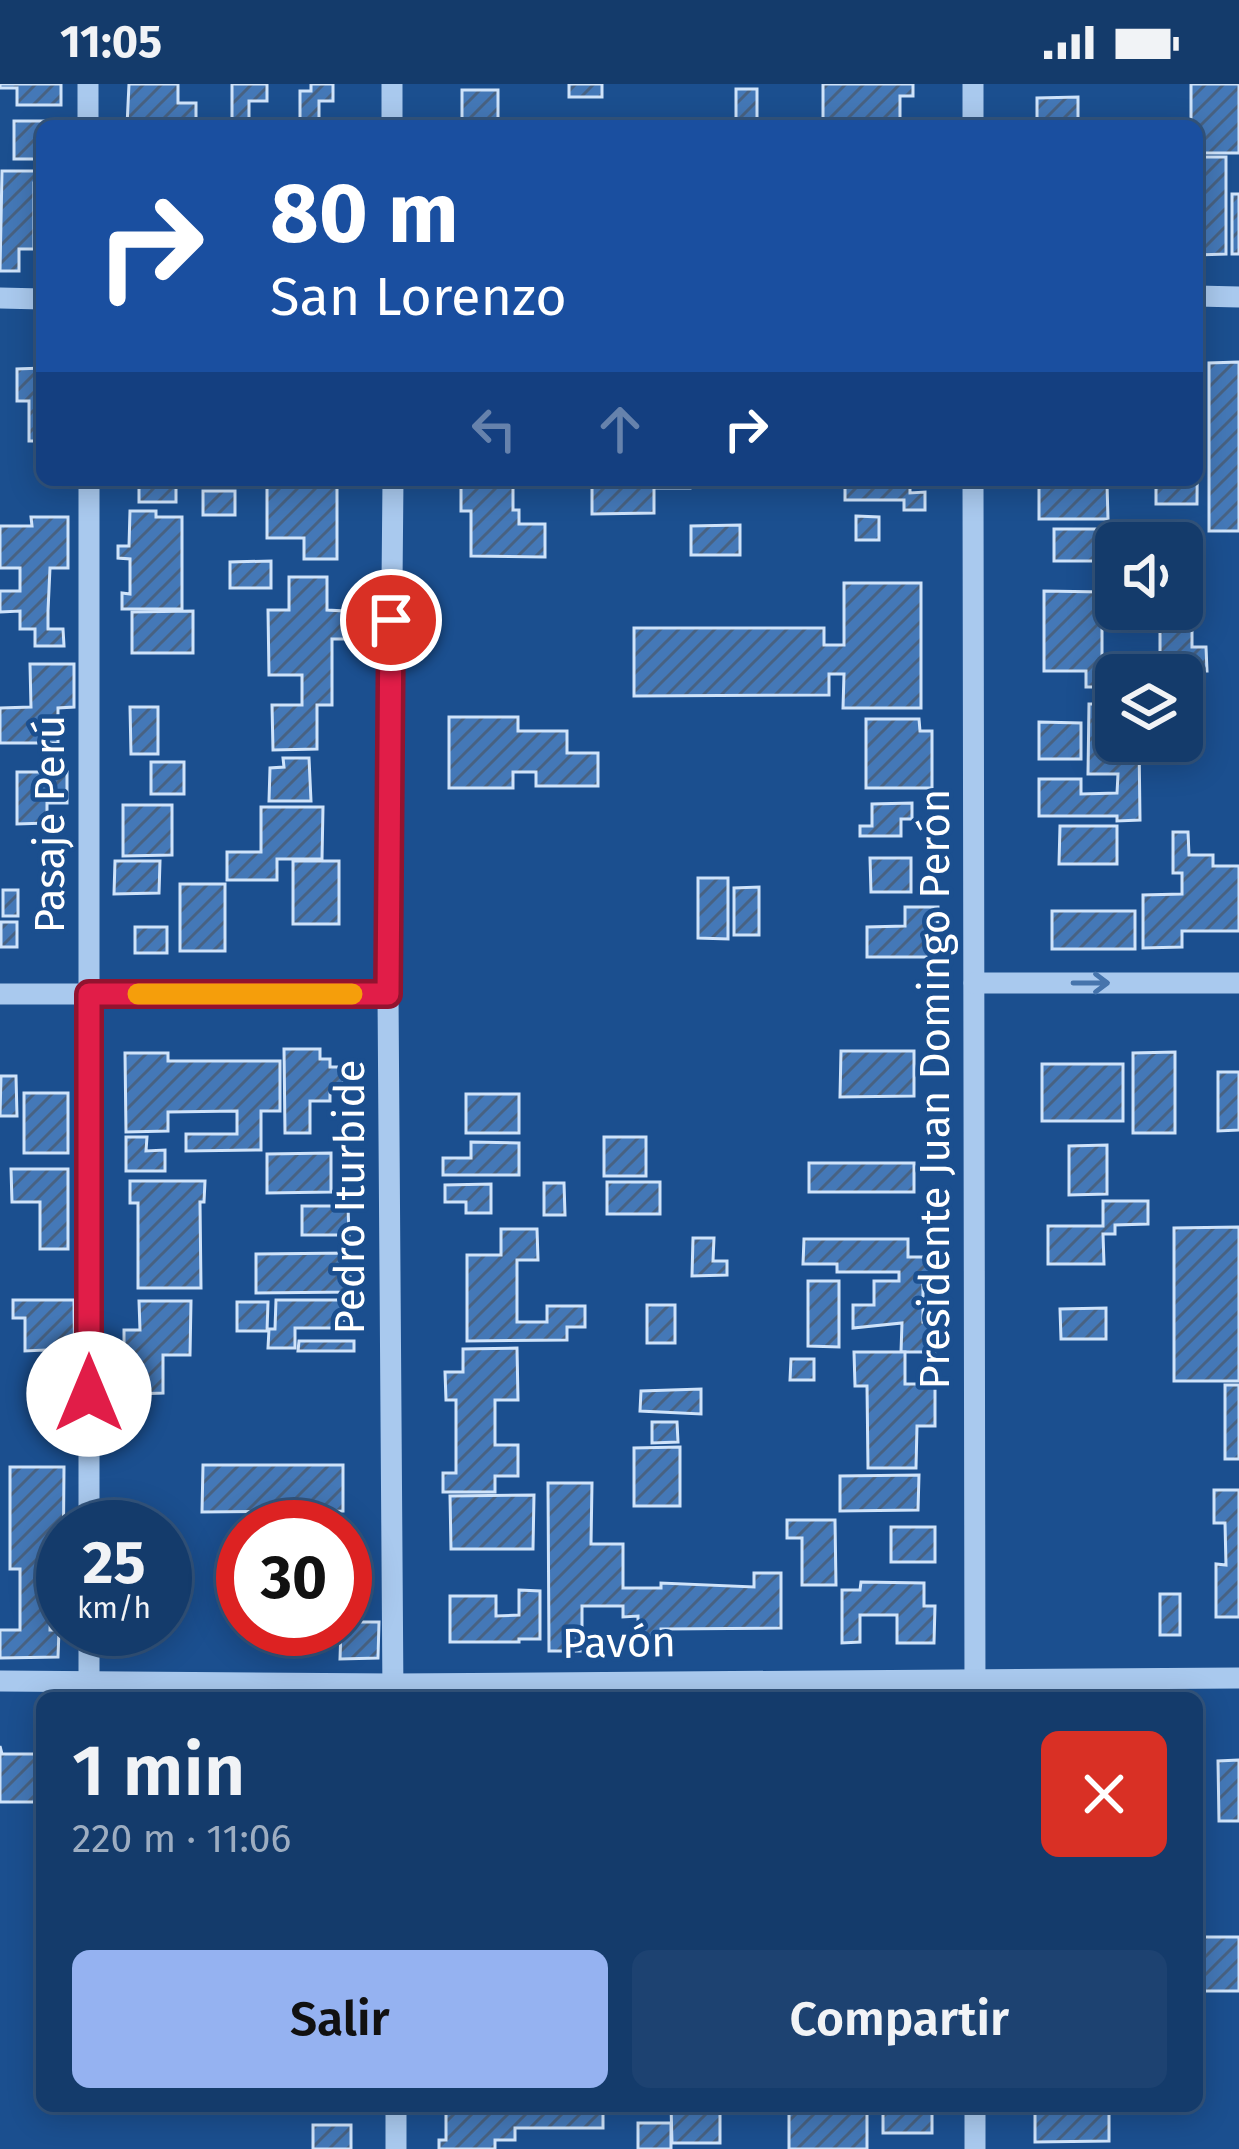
<!DOCTYPE html>
<html lang="es">
<head>
<meta charset="utf-8">
<style>
	:root { --surface:#143b6b; --page:#1d4271; --text:#f1f3f6; --muted:#9dadc1; --line:#33557e; --accent:#95b2f1 }
	body { margin:0; font-family:"Fira Sans",sans-serif; background:var(--page); color:var(--text); height:100vh; display:flex; flex-direction:column; font-size:45px; white-space:nowrap }
	* { box-sizing:border-box; margin:0 }
	p { font-size:39px; color:var(--muted) }
	.icon { flex:none; width:66px; height:66px; fill:none; stroke:currentColor; stroke-width:2; stroke-linecap:round; stroke-linejoin:round }
	.map { position:relative; flex:1; overflow:hidden }
	.side { position:absolute; left:36px; top:1608px; width:1167px; height:420px; display:flex; flex-direction:column; background:var(--surface); border-radius:18px; box-shadow:0 6px 30px #0003,0 0 0 3px var(--line) }
	.side>* { flex:none }
	.guide { position:absolute; left:36px; top:36px; width:1167px; height:366px; border-radius:18px; box-shadow:0 6px 30px #0003,0 0 0 3px var(--line); background:#1a4fa0; color:#fff; overflow:hidden }
	.controls { position:absolute; left:1095px; top:438px; display:grid; gap:24px }
	.controls a { display:grid; place-items:center; width:108px; height:108px; border-radius:18px; background:var(--surface); box-shadow:0 6px 30px #0003,0 0 0 3px var(--line); font-size:60px }
	.speed { position:absolute; left:36px; top:1416px; display:flex; gap:24px; font-size:60px; font-weight:700; text-align:center }
	.speed>* { display:grid; place-content:center; width:156px; height:156px; border-radius:50%; background:var(--surface); box-shadow:0 6px 30px #0003,0 0 0 3px var(--line); line-height:1 }
	.speed small { font-size:30px; font-weight:400 }
	.speed .limit { border:18px solid #d22; background:#fff; color:#111 }
	.pin { position:absolute; display:grid; place-items:center; width:102px; height:102px; color:#fff; margin:-51px; border:6px solid #fff; border-radius:50%; box-shadow:0 3px 12px #0007 }
	.me { position:absolute; width:132px; margin:-66px; rotate:0deg; stroke-linejoin:round; filter:drop-shadow(0 0 9px #0008) }
	.turn { display:flex; align-items:center; gap:42px; height:252px; padding:0 36px; font-size:54px }
	.turn .icon { width:156px; height:156px; stroke-width:2.5 }
	.turn b { display:block; font-size:84px; line-height:102px }
	.lanes { display:flex; align-items:center; height:114px; padding:0 36px; background:#0003; justify-content:center; gap:60px; direction:ltr }
	.lanes .off { opacity:.35 }
	.round { display:grid; place-items:center; flex:none; width:126px; height:126px; border-radius:18px; background:var(--page) }
	.headline { display:flex; align-items:center; justify-content:space-between; height:204px; padding:0 36px }
	h1 { font-size:72px; font-weight:600; line-height:90px }
	.cta { display:flex; gap:24px; margin-top:auto; padding:24px 36px }
	.cta a { flex:1; height:138px; border-radius:18px; background:var(--accent); color:#111; font-size:48px; font-weight:600; line-height:138px; text-align:center }
	.cta a+a { background:var(--page); color:var(--text) }
	.status { display:flex; justify-content:space-between; align-items:center; height:84px; padding:0 60px; background:var(--surface); direction:ltr }
	.status svg { height:33px; fill:currentColor }
	.map>svg:first-child { display:block }
	.building { fill:url(#building-hatch); stroke:#cfe3fa; stroke-width:3 }
	.lines { fill:none; stroke-linecap:round; stroke-linejoin:round }
	.minor { stroke:#a9c9ee; stroke-width:21 }
	.oneway { stroke:#4674ac }
	.route-casing { stroke:#92132f; stroke-width:30 }
	.route { stroke:#e11d48; stroke-width:21 }
	.slow { stroke:#f59e0b; stroke-width:21 }
	.labels { text-anchor:middle; dominant-baseline:central; stroke-width:9; stroke-linejoin:round; paint-order:stroke }
	.street-label { font-size:42px; fill:#fff; stroke:#1b4f8f }
</style>
</head>
<body>
<div class="status"><b>11:05</b><svg viewBox="0 0 49 12"><path d="M0 12V9h3v3zM5 12V6h3v6zM10 12V3h3v9zM15 12V0h3v12zM26 1h20v11H26zM47 4h2v5h-2z"/></svg></div>
<div class="map">
<svg width="1239" height="2065" viewBox="0 0 1239 2065">
	<defs>
		<pattern id="building-hatch" width="6" height="6" patternUnits="userSpaceOnUse" patternTransform="scale(3)"><rect width="6" height="6" fill="#4478b7"/><path d="M-1 1l2-2M0 6l6-6M5 7l2-2" fill="none" stroke="#486282"/></pattern>
	</defs>
	<rect width="100%" height="100%" fill="#1b4f8f"/>
	<!-- building -->
	<g class="building">
		<polygon points="0,0 61,0 61,21 17,21 17,4 0,4"/>
		<polygon points="129,0 178,0 178,19 196,19 196,41 127,42"/>
		<polygon points="232,0 267,0 267,17 249,17 249,41 232,41"/>
		<polygon points="311,0 333,0 333,17 319,17 319,35 346,35 346,42 273,42 273,35 300,35 300,7 311,7"/>
		<rect x="569" y="0" width="33" height="13"/>
		<polygon points="823,0 913,0 913,12 900,12 900,37 930,37 930,42 823,42"/>
		<polygon points="1191,0 1239,0 1239,69 1197,69 1197,42 1191,42"/>
		<rect x="736" y="5" width="21" height="37"/>
		<rect x="462" y="6" width="36" height="36"/>
		<polygon points="1078,13 1078,42 1037,42 1037,14"/>
		<polygon points="14,37 61,37 61,42 42,42 42,75 14,75"/>
		<polygon points="1197,73 1226,73 1226,170 1197,171"/>
		<polygon points="2,87 42,87 42,99 34,99 34,165 19,165 19,187 0,187"/>
		<rect x="1232" y="110" width="7" height="60"/>
		<polygon points="1198,274 1197,420 1156,420 1156,396 1197,396"/>
		<polygon points="1239,278 1239,447 1209,447 1209,279"/>
		<polygon points="42,284 42,357 29,357 29,317 17,317 17,285"/>
		<polygon points="139,396 176,399 176,418 139,418"/>
		<polygon points="267,396 337,396 337,475 304,475 304,454 267,454"/>
		<polygon points="461,396 513,396 513,426 519,426 519,440 545,440 545,473 471,472 471,427 461,427"/>
		<polygon points="592,396 690,396 690,404 654,404 654,429 592,430"/>
		<polygon points="845,396 910,396 910,409 925,408 925,426 904,426 904,416 845,416"/>
		<polygon points="1039,400 1107,400 1108,435 1039,435"/>
		<rect x="203" y="407" width="32" height="24"/>
		<polygon points="130,427 156,427 156,433 182,433 182,525 122,525 122,509 130,510 130,475 118,474 118,462 129,462"/>
		<polygon points="856,432 879,433 879,456 856,456"/>
		<polygon points="31,433 68,433 68,484 50,484 48,527 48,545 63,545 64,562 35,562 35,545 20,545 20,527 0,528 0,507 20,507 20,484 0,484 0,442 32,442"/>
		<polygon points="740,441 740,471 691,471 691,442"/>
		<rect x="1054" y="445" width="46" height="32"/>
		<polygon points="271,477 271,504 230,504 230,478"/>
		<polygon points="289,493 327,493 327,526 345,527 345,555 332,555 332,621 317,621 317,665 273,666 272,621 302,621 302,591 269,591 268,526 289,526"/>
		<polygon points="844,499 921,499 921,624 843,624 844,590 829,590 829,611 634,612 634,544 824,544 824,561 844,561"/>
		<polygon points="1044,507 1102,508 1102,586 1116,586 1116,603 1086,603 1086,587 1044,587"/>
		<polygon points="193,527 193,569 132,569 132,528"/>
		<polygon points="1160,540 1192,540 1192,563 1206,563 1207,587 1160,587"/>
		<polygon points="30,580 74,580 74,623 58,624 58,659 0,659 0,624 31,623"/>
		<polygon points="1089,620 1116,620 1116,657 1139,657 1140,736 1117,737 1117,732 1039,732 1039,695 1081,695 1081,710 1117,709 1118,690 1088,690"/>
		<polygon points="130,623 158,623 158,670 131,670"/>
		<polygon points="449,633 518,633 518,647 567,647 567,669 598,669 598,702 536,702 536,688 513,688 513,704 449,704"/>
		<polygon points="866,635 919,635 920,647 932,647 932,704 866,704"/>
		<polygon points="1039,638 1081,639 1081,675 1039,675"/>
		<polygon points="283,674 309,674 311,717 269,717 270,684 284,683"/>
		<rect x="151" y="678" width="33" height="32"/>
		<polygon points="17,688 67,688 67,719 47,719 47,739 17,740"/>
		<polygon points="912,719 912,735 901,735 901,752 860,752 860,742 872,742 872,720"/>
		<polygon points="123,721 172,721 172,771 123,772"/>
		<polygon points="261,723 323,723 322,775 277,775 277,796 227,796 227,768 261,768"/>
		<polygon points="1060,742 1117,742 1117,780 1059,780"/>
		<polygon points="1173,748 1188,748 1189,771 1213,771 1213,782 1239,782 1239,847 1182,847 1182,863 1143,864 1143,811 1182,810 1182,789 1173,789"/>
		<polygon points="870,774 911,774 911,808 871,808"/>
		<polygon points="115,777 160,777 159,809 114,810"/>
		<rect x="293" y="777" width="46" height="63"/>
		<polygon points="698,794 728,794 728,855 698,854"/>
		<rect x="180" y="800" width="45" height="67"/>
		<polygon points="759,803 759,851 734,851 734,804"/>
		<rect x="3" y="806" width="15" height="26"/>
		<polygon points="905,823 938,823 937,873 867,873 867,843 905,842"/>
		<rect x="1052" y="827" width="83" height="38"/>
		<rect x="1" y="838" width="16" height="25"/>
		<rect x="135" y="843" width="32" height="26"/>
		<polygon points="284,965 320,965 320,975 330,975 330,983 344,983 344,1008 330,1008 330,1017 310,1017 310,1049 285,1049"/>
		<polygon points="841,967 914,967 914,1012 840,1013"/>
		<polygon points="1175,968 1175,1049 1133,1049 1133,969"/>
		<polygon points="125,969 168,969 168,977 280,977 280,1027 261,1027 261,1066 186,1067 186,1050 237,1050 237,1027 168,1028 168,1047 126,1048"/>
		<rect x="1042" y="980" width="81" height="57"/>
		<polygon points="1218,988 1239,988 1239,1046 1218,1047"/>
		<polygon points="1,992 16,992 17,1032 0,1032"/>
		<rect x="24" y="1009" width="44" height="60"/>
		<rect x="466" y="1010" width="53" height="39"/>
		<polygon points="126,1053 147,1053 146,1067 165,1066 165,1087 126,1087"/>
		<rect x="604" y="1053" width="42" height="39"/>
		<polygon points="471,1058 519,1059 519,1091 443,1091 443,1074 471,1074"/>
		<polygon points="1107,1061 1107,1110 1069,1111 1069,1062"/>
		<polygon points="331,1069 331,1108 267,1109 267,1070"/>
		<rect x="809" y="1079" width="105" height="29"/>
		<polygon points="11,1085 68,1085 68,1165 40,1165 40,1118 12,1118"/>
		<polygon points="130,1097 205,1097 204,1118 200,1118 201,1204 138,1204 138,1119 130,1119"/>
		<rect x="607" y="1098" width="53" height="32"/>
		<polygon points="544,1099 564,1099 565,1131 544,1131"/>
		<polygon points="491,1100 491,1129 466,1129 466,1118 445,1118 445,1101"/>
		<polygon points="1103,1117 1148,1117 1148,1140 1115,1141 1115,1150 1103,1150 1104,1180 1048,1180 1048,1142 1103,1142"/>
		<polygon points="302,1122 348,1122 349,1151 302,1151"/>
		<polygon points="1239,1143 1239,1297 1174,1297 1174,1144"/>
		<polygon points="501,1145 537,1145 538,1176 517,1176 517,1238 547,1238 547,1222 585,1222 585,1243 567,1243 567,1256 467,1257 467,1171 501,1171"/>
		<polygon points="693,1154 714,1154 713,1177 727,1177 727,1191 692,1192"/>
		<polygon points="804,1155 908,1155 908,1173 937,1173 936,1197 923,1197 923,1238 935,1238 935,1268 901,1268 902,1239 853,1244 853,1221 874,1221 874,1197 899,1197 899,1188 837,1188 837,1180 803,1180"/>
		<polygon points="350,1169 350,1208 256,1209 256,1170"/>
		<polygon points="808,1197 839,1197 839,1263 808,1262"/>
		<polygon points="13,1216 74,1216 75,1315 45,1315 45,1266 25,1267 25,1234 13,1234"/>
		<polygon points="276,1216 344,1216 344,1244 295,1244 295,1264 268,1264 269,1245 275,1245"/>
		<polygon points="139,1217 191,1217 190,1271 163,1271 163,1309 137,1310 136,1272 124,1272 124,1246 140,1246"/>
		<polygon points="237,1218 268,1218 267,1247 237,1247"/>
		<rect x="647" y="1221" width="28" height="38"/>
		<polygon points="1106,1224 1106,1255 1061,1255 1060,1225"/>
		<polygon points="299,1257 354,1257 354,1267 298,1267"/>
		<polygon points="517,1264 518,1316 495,1316 495,1361 518,1361 518,1392 495,1392 495,1408 443,1408 443,1389 456,1389 456,1316 446,1316 445,1288 463,1288 463,1265"/>
		<polygon points="854,1268 905,1268 905,1300 935,1300 935,1342 917,1342 916,1384 868,1384 867,1302 855,1302"/>
		<polygon points="791,1275 814,1275 814,1296 790,1296"/>
		<rect x="1225" y="1301" width="14" height="74"/>
		<polygon points="701,1305 701,1330 640,1327 641,1307"/>
		<polygon points="652,1338 677,1338 678,1358 652,1359"/>
		<polygon points="680,1363 680,1422 634,1422 634,1364"/>
		<polygon points="203,1381 343,1381 343,1427 202,1428"/>
		<polygon points="10,1383 64,1383 63,1506 51,1505 50,1546 59,1546 58,1573 0,1574 0,1546 20,1546 20,1485 10,1485"/>
		<polygon points="919,1391 918,1426 840,1427 840,1392"/>
		<polygon points="548,1399 592,1399 591,1460 623,1460 623,1504 661,1504 661,1499 754,1503 754,1489 781,1489 781,1544 661,1545 661,1553 638,1553 638,1532 623,1533 623,1522 582,1522 582,1567 549,1567"/>
		<polygon points="1214,1406 1239,1406 1239,1533 1216,1533 1216,1480 1226,1481 1225,1439 1214,1439"/>
		<polygon points="534,1411 533,1465 451,1465 450,1412"/>
		<polygon points="787,1436 835,1436 836,1501 802,1501 802,1454 787,1454"/>
		<rect x="891" y="1443" width="44" height="35"/>
		<polygon points="861,1498 924,1499 924,1522 935,1522 934,1559 897,1559 897,1531 860,1531 860,1558 842,1559 842,1506 860,1506"/>
		<polygon points="519,1506 540,1507 540,1555 519,1555 519,1558 450,1558 450,1512 496,1512 496,1532 519,1531"/>
		<rect x="1160" y="1510" width="20" height="41"/>
		<polygon points="345,1538 379,1538 378,1574 340,1575 341,1545 345,1545"/>
		<polygon points="0,1662 2,1670 38,1670 38,1718 0,1718"/>
		<polygon points="1239,1676 1239,1737 1219,1737 1218,1677"/>
		<rect x="1197" y="1853" width="42" height="54"/>
		<polygon points="446,2022 603,2022 603,2044 515,2044 515,2056 495,2056 495,2065 439,2065 439,2056 446,2056"/>
		<polygon points="671,2022 720,2022 720,2059 672,2059"/>
		<rect x="789" y="2022" width="78" height="43"/>
		<polygon points="1035,2022 1109,2022 1109,2057 1035,2058"/>
		<polygon points="932,2023 932,2049 883,2049 883,2024"/>
		<rect x="638" y="2039" width="33" height="26"/>
		<rect x="313" y="2041" width="38" height="24"/>
	</g>
	<g class="lines">
		<!-- minor -->
		<g class="minor">
			<polyline points="88,0 88,42"/>
			<polyline points="392,0 392,42"/>
			<polyline points="973,0 973,42"/>
			<polyline points="1197,212 1239,213"/>
			<polyline points="0,214 42,215"/>
			<polyline points="89,396 89,1443"/>
			<polyline points="393,396 388,910 393,1613"/>
			<polyline points="973,396 975,1614"/>
			<polyline points="974,899 1239,899"/>
			<polyline points="0,910 388,910"/>
			<polyline points="89,1545 89,1598"/>
			<polyline points="0,1597 393,1600 1239,1594"/>
			<polyline points="396,2022 396,2065"/>
			<polyline points="975,2022 975,2065"/>
		</g>
	</g>
	<!-- one-way arrows -->
	<defs><path id="oneway-shaft" d="M-6 0H5M1.5-3L5.5 0L1.5 3" fill="none" stroke-width="1.6" stroke-linecap="round" stroke-linejoin="round" transform="scale(3)"/></defs>
	<use class="oneway" href="#oneway-shaft" transform="translate(1091 899)"/>
	<g class="lines">
		<!-- route casing -->
		<g class="route-casing">
			<polyline id="route" points="89,1310 89,910 388,910 391,536"/>
		</g>
		<!-- route -->
		<use href="#route" class="route"/>
		<!-- slow -->
		<polyline class="slow" points="138,910 352,910"/>
	</g>
	<g class="labels">
		<!-- street labels -->
		<g class="street-label">
			<text transform="translate(50 740) rotate(-90)">Pasaje Perú</text>
			<text transform="translate(935 1005) rotate(-90)">Presidente Juan Domingo Perón</text>
			<text transform="translate(350 1113) rotate(-90)">Pedro Iturbide</text>
			<text transform="translate(619 1559) rotate(-1)">Pavón</text>
		</g>
	</g>
</svg>
<div class="controls">
<a><svg class="icon" aria-label="sound" viewBox="0 0 24 24"><path d="M4 9h4l5-4v14l-5-4H4zM17 9q2 3 0 6"/></svg></a>
<a><svg class="icon" aria-label="layers" viewBox="0 0 24 24"><path d="M12 4l9 5-9 5-9-5zM3 14l9 5 9-5"/></svg></a>
</div>
<div class="speed"><div>25<small>km/h</small></div><div class="limit">30</div></div>
<div class="pin" style="left:391px;top:536px;background:#d93025"><svg class="icon" aria-label="arrive" viewBox="0 0 24 24"><path d="M6 21V4h12l-3 4 3 4H6"/></svg></div>
<svg class="me" style="left:89px;top:1310px" viewBox="-20 -20 40 40"><circle r="19" fill="#fff"/><path d="M0-13L10 11 0 6-10 11z" fill="#e11d48"/></svg>
<div class="guide">
<div class="turn"><svg class="icon" aria-label="right" viewBox="0 0 24 24"><path d="M7 20v-9h11M14 6l5 5-5 5"/></svg><div><b>80 m</b>San Lorenzo</div></div>
<div class="lanes"><svg class="icon off" aria-label="left" viewBox="0 0 24 24"><path d="M17 20v-9H6M10 6l-5 5 5 5"/></svg><svg class="icon off" aria-label="ahead" viewBox="0 0 24 24"><path d="M12 20V5M6 11l6-6 6 6"/></svg><svg class="icon" aria-label="right" viewBox="0 0 24 24"><path d="M7 20v-9h11M14 6l5 5-5 5"/></svg></div>
</div>
<section class="side">
<div class="headline"><div><h1>1 min</h1><p>220 m · 11:06</p></div><a class="round" style="background:#d93025;color:#fff"><svg class="icon" aria-label="close" viewBox="0 0 24 24"><path d="M6 6l12 12M18 6L6 18"/></svg></a></div>
<div class="cta"><a>Salir</a><a>Compartir</a></div>
</section>
</div>
</body>
</html>
